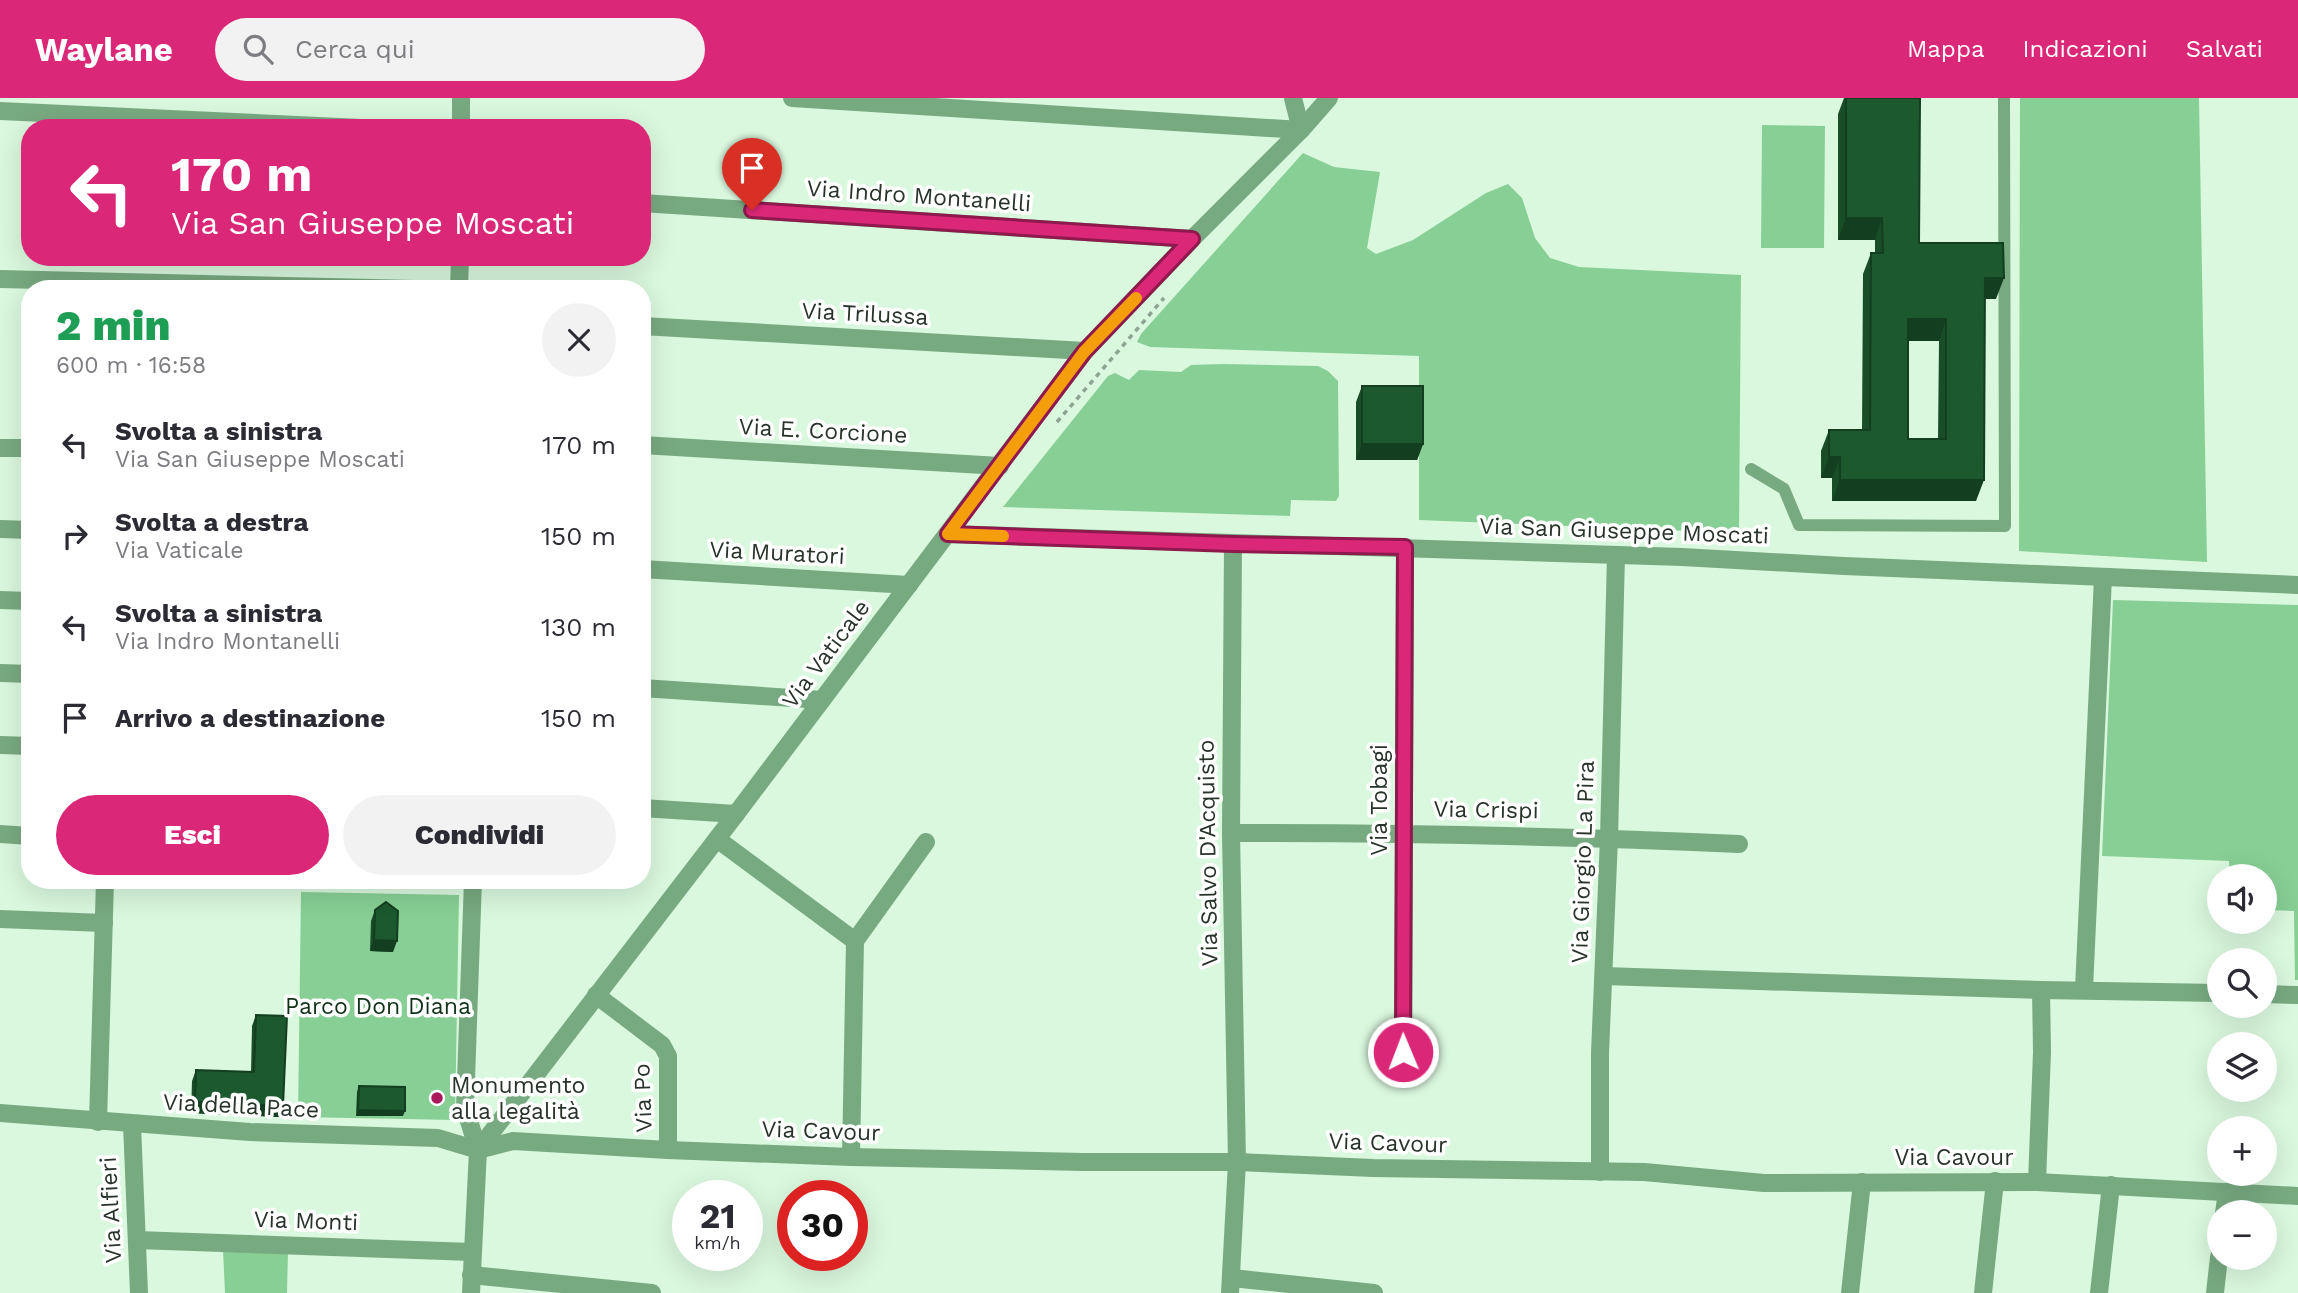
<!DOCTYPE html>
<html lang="it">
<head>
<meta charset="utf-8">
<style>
	:root { --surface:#fff; --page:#f2f2f3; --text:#2b2b33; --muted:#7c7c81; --accent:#db2777 }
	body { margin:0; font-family:"Work Sans",sans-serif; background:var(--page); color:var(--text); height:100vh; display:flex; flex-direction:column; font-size:26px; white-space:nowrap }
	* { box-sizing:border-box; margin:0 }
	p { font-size:23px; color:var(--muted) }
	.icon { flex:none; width:38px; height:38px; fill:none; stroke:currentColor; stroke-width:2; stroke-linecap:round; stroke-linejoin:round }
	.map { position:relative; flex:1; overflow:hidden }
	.details { position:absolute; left:21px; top:182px; width:630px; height:609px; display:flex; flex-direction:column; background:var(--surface); border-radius:28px; box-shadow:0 7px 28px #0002 }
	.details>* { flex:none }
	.top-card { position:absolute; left:21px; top:21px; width:630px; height:147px; border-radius:28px; box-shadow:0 7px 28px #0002; background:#db2777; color:#fff; overflow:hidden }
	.tools { position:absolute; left:2207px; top:766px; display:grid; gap:14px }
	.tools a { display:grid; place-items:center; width:70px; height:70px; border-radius:50%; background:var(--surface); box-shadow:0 7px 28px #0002; font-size:35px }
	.speed { position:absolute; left:672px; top:1082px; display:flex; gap:14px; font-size:35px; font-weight:700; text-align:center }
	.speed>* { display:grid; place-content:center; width:91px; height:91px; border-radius:50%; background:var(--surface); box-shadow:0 7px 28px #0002; line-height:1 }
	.speed small { font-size:18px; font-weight:400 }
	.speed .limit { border:10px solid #d22; background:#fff; color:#111 }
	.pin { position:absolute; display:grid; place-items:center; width:60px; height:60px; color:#fff; margin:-72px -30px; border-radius:50% 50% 50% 0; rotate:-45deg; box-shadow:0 0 7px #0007 }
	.pin .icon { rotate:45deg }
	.me { position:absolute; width:77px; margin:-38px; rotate:359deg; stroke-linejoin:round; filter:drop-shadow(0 0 5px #0008) }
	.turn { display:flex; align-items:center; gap:24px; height:147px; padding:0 35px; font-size:32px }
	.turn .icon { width:91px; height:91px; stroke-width:2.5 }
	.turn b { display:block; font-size:49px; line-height:60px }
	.round { display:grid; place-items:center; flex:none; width:74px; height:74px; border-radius:37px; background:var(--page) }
	.overview { display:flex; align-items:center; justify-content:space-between; height:119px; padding:0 35px }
	h1 { font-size:42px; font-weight:800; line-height:52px; color:#1e9e55 }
	.primary-button { display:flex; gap:14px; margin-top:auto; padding:14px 35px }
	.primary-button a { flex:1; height:80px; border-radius:42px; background:var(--accent); color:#fff; font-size:28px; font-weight:800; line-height:80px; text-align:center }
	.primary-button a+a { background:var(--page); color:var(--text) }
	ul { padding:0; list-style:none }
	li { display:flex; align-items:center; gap:21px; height:91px; padding:0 35px }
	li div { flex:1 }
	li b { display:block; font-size:26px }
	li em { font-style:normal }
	header { display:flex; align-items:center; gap:42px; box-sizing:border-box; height:98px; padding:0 35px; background:var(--accent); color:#fff }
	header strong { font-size:33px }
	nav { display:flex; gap:38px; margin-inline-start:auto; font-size:24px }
	.search { width:490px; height:63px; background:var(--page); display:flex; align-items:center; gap:18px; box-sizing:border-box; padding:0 24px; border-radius:38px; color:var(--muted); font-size:26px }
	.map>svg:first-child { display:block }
	.green { fill:#87cf95 }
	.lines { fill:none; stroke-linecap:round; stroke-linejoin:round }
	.path { stroke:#8ea492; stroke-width:3.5; stroke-dasharray:5 5; stroke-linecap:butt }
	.service { stroke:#78aa81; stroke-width:12 }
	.minor { stroke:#78aa81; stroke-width:18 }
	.tertiary { stroke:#78aa81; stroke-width:18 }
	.wall { fill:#184d28; fill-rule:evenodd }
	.shaded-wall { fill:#143e20 }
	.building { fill:#1c592e; stroke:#143e20; stroke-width:2; fill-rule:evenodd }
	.route-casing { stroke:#8e194d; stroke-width:18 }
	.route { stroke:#db2777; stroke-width:12 }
	.slow { stroke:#f59e0b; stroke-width:12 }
	.poi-dot { fill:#a81a5b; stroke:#fff; stroke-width:2.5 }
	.labels { text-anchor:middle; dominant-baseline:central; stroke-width:7; stroke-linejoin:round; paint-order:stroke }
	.street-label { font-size:23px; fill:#28332a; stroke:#fff }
	.park-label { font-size:23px; fill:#103219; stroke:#fff }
	.poi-label { font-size:23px; fill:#28332a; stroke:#fff; text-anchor:start }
</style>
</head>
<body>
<header>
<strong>Waylane</strong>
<div class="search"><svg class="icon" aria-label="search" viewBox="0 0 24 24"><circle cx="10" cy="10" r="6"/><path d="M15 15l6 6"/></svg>Cerca qui</div>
<nav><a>Mappa</a><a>Indicazioni</a><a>Salvati</a></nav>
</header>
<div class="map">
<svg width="2298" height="1195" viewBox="0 0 2298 1195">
	<rect width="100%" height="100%" fill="#daf8de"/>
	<!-- green -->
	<g class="green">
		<polygon points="2020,0 2199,0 2207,464 2019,453"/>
		<polygon points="1762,27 1825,28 1824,150 1761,150"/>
		<polygon points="1303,55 1334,69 1380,74 1367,150 1376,156 1413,142 1486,95 1508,86 1522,100 1535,140 1550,160 1579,169 1741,177 1739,435 1419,422 1419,258 1150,249 1137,244 1141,236"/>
		<polygon points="1223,266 1318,268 1328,273 1338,283 1339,398 1336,403 1291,402 1290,418 1003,409 1108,278 1115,275 1129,282 1139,272 1181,274 1191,267"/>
		<polygon points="2113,502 2298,507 2298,882 2295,882 2294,813 2265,812 2264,779 2230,779 2229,763 2102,758"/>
		<polygon points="301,794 459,797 455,1022 298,1019"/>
		<polygon points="223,1151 288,1154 287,1195 225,1195"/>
	</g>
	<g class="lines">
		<!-- path -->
		<polyline class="path" points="1057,324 1164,200"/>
		<!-- service -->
		<polyline class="service" points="1751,371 1784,391 1799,427 2005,428 2004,0"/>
		<!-- minor -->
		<g class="minor">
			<polyline points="792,0 1301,32 1293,0"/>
			<polyline points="0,13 361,30"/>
			<polyline points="461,30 461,0"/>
			<polyline points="642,105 1192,141"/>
			<polyline points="0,181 414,191"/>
			<polyline points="459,191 460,159"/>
			<polyline points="642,228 1085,253"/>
			<polyline points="642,347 1000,368"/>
			<polyline points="0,350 30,350"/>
			<polyline points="0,431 30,432"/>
			<polyline points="948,436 1682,459 1844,468 2298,487"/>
			<polyline points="642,471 909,487"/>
			<polyline points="0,502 30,503"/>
			<polyline points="0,575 30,576"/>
			<polyline points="642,590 822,602"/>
			<polyline points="0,647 30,648"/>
			<polyline points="642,710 736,716"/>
			<path d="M1231 735C1400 735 1570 738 1739 746"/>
			<polyline points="0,736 30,738"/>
			<polyline points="717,741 855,843"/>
			<polyline points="473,782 465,1010 478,1052"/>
			<polyline points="0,821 104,825"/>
			<polyline points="1604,878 2041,892 2219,895"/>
			<polyline points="2084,891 2103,479"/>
			<polyline points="2264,896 2298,897"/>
			<polyline points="596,897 662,947 668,958 668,1052"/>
			<polyline points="1403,954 1405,449"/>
			<polyline points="98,1024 105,782"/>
			<polyline points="132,1026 139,1195"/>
			<polyline points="851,1059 855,843 926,744"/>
			<polyline points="1600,1074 1600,955 1609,740 1616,457"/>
			<polyline points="2037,1084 2042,954 2041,892"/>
			<polyline points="2224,1115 2227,1094"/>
			<polyline points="137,1142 472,1154"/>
			<polyline points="471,1177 652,1195"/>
			<polyline points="1232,1180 1374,1195"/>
			<polyline points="1230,1195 1237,1064 1231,735 1233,446"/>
			<polyline points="1850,1195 1862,1084"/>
			<polyline points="1983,1195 1995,1083"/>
			<polyline points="2099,1195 2111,1087"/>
			<polyline points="2215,1195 2219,1159"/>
		</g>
		<!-- tertiary -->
		<g class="tertiary">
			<polyline points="0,1015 250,1034 438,1040 478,1052 513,1043 668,1052 851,1059 1083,1064 1237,1064 1373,1070 1644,1074 1764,1085 2037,1084 2298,1098"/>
			<polyline points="471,1195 478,1052 736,716 1085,253 1192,141 1301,32 1329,0"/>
		</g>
	</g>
	<!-- wall -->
	<g class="wall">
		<path d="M1844 0H1920L1919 145 1996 201H1985L1976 403H1832V380H1821V353L1829 332H1862L1863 176 1871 155H1875V142H1838V16ZM1908 243H1939L1938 341H1908Z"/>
		<polygon points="1362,288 1423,346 1417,362 1356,362 1356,304"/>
		<polygon points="375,812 393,854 370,853 371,823"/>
		<polygon points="256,917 279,1019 191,1015 192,983 196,972 251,974 252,928"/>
		<polygon points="359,988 403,1018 356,1018 357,994"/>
	</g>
	<!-- shaded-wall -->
	<g class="shaded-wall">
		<polygon points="1846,120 1882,120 1875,142 1838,142"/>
		<polygon points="1985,180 2004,180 1996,201 1977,201"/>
		<polygon points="1908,221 1946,221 1939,243 1901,243"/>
		<polygon points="1362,346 1423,346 1417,362 1356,362"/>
		<polygon points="1829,359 1840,359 1832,380 1821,380"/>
		<polygon points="1840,382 1984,382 1976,403 1832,403"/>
		<polygon points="374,842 397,843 393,854 370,853"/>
		<polygon points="195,1004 283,1008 279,1019 191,1015"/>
		<polygon points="358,1012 405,1013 403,1018 356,1018"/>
	</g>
	<!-- building -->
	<g class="building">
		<path d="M1846 0H1920L1919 145H2003L2004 180H1985L1984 382H1840V359H1829V332H1870L1871 155H1883L1882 120H1846ZM1908 221H1946V341H1908Z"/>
		<rect x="1362" y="288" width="61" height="58"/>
		<polygon points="386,804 398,813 397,843 374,842 375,812"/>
		<polygon points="256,917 287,918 283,1008 195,1004 196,972 254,974"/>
		<polygon points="359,988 405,989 405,1013 358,1012"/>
	</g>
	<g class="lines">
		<!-- route casing -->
		<g class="route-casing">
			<polyline id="route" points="752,112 1192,141 1084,254 948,436 1233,446 1405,449 1403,954"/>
		</g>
		<!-- route -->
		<use href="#route" class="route"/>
		<!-- slow -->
		<polyline class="slow" points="1003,438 948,436 1084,254 1136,200"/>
	</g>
	<!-- markers -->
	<circle class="poi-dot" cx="437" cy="1000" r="7"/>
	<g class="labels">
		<!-- street labels -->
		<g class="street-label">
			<text transform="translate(919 98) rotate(4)">Via Indro Montanelli</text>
			<text transform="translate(865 216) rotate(3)">Via Trilussa</text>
			<text transform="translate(823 333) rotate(3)">Via E. Corcione</text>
			<text transform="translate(1624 433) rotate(2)">Via San Giuseppe Moscati</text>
			<text transform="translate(777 455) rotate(3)">Via Muratori</text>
			<text transform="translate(826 556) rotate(-53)">Via Vaticale</text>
			<text transform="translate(1379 702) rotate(-90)">Via Tobagi</text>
			<text transform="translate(1486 712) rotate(1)">Via Crispi</text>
			<text transform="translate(1208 755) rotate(-91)">Via Salvo D'Acquisto</text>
			<text transform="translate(1583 764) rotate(-88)">Via Giorgio La Pira</text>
			<text transform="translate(643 1000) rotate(-92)">Via Po</text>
			<text transform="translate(241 1008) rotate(3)">Via della Pace</text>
			<text transform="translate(821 1033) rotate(2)">Via Cavour</text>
			<text transform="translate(1388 1045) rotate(2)">Via Cavour</text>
			<text x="1954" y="1059">Via Cavour</text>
			<text transform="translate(111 1112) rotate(-93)">Via Alfieri</text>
			<text transform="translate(306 1123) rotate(2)">Via Monti</text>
		</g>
		<!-- park labels -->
		<g class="park-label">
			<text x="378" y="908">Parco Don Diana</text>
		</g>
		<!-- poi labels -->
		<g class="poi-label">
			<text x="451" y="987">Monumento<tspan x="451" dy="26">alla legalità</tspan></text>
		</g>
	</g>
</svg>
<div class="tools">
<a><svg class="icon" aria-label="sound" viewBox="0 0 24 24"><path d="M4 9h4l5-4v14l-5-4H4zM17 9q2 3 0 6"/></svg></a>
<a><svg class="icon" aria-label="search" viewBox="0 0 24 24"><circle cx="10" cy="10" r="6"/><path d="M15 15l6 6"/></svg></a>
<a><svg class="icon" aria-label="layers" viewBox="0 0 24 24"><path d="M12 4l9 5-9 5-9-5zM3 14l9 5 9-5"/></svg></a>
<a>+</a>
<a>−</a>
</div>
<div class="speed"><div>21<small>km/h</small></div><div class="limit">30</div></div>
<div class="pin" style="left:752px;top:112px;background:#d93025"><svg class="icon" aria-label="arrive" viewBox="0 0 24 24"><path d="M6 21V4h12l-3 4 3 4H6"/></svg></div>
<svg class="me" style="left:1403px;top:954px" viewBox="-20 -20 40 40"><circle r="17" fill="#db2777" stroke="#fff" stroke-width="3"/><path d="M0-11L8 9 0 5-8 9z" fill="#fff"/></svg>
<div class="top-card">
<div class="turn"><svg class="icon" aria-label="left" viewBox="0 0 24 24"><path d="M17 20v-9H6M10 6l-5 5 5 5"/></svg><div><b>170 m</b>Via San Giuseppe Moscati</div></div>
</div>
<section class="details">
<div class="overview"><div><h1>2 min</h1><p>600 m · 16:58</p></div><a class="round"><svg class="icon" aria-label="close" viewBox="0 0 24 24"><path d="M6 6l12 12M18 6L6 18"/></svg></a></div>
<ul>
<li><svg class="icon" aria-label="left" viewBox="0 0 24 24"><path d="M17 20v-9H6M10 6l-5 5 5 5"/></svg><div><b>Svolta a sinistra</b><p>Via San Giuseppe Moscati</p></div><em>170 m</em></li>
<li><svg class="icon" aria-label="right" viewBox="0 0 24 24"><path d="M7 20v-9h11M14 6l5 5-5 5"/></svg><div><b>Svolta a destra</b><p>Via Vaticale</p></div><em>150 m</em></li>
<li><svg class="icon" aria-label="left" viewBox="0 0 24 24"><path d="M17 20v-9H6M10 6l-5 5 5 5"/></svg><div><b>Svolta a sinistra</b><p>Via Indro Montanelli</p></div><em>130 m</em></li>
<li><svg class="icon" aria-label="arrive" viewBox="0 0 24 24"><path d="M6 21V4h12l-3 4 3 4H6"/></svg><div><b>Arrivo a destinazione</b></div><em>150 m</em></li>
</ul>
<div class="primary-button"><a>Esci</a><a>Condividi</a></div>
</section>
</div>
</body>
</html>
